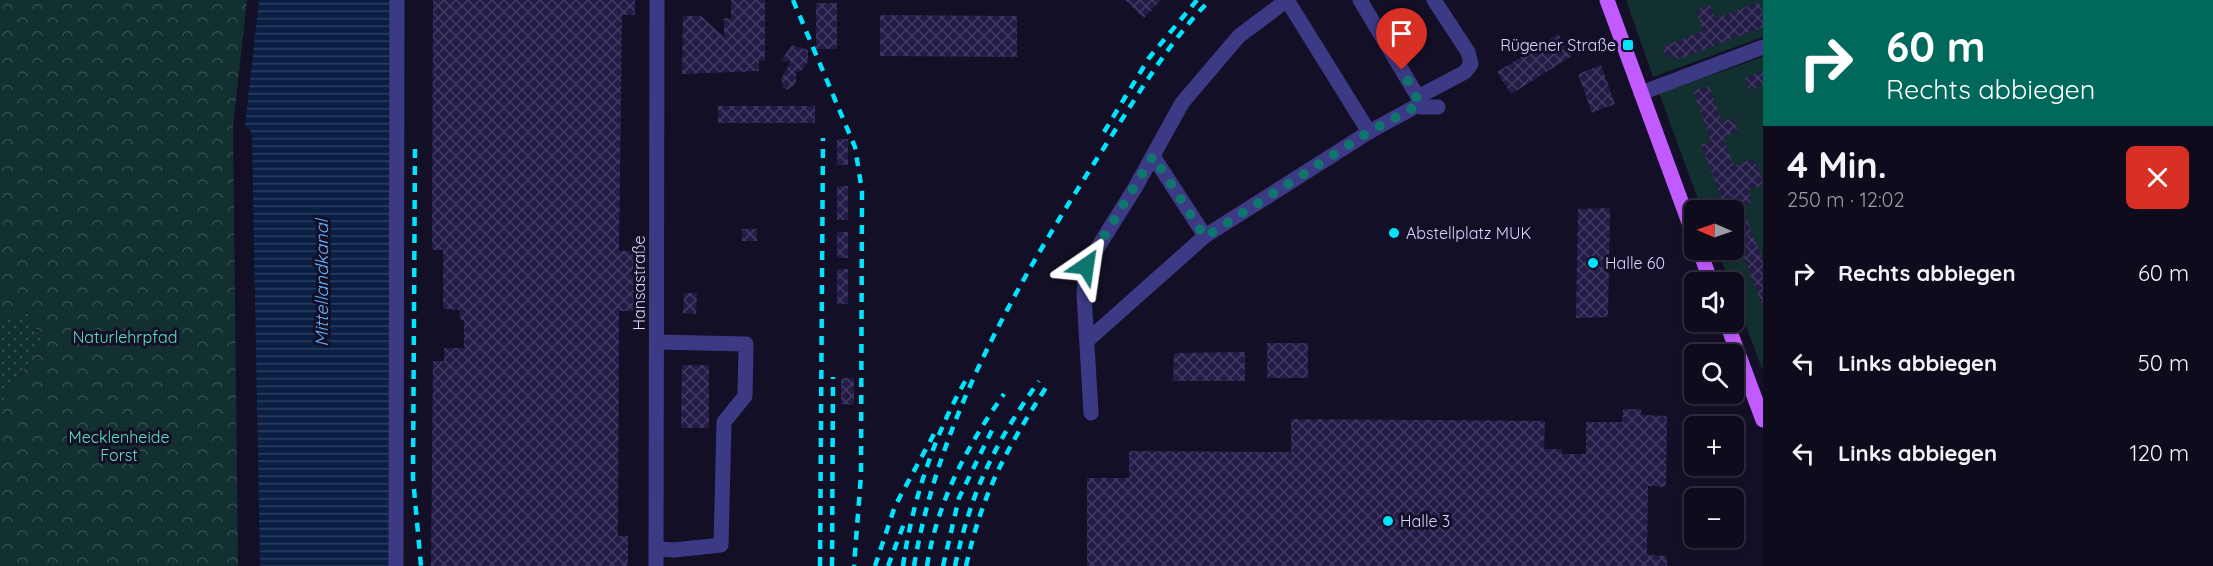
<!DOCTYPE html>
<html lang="de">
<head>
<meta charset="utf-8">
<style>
	:root { --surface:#0e0b1c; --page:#1c1929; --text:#f1f3f6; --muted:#9b9ba3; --line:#2e2b3b }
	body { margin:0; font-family:Quicksand,sans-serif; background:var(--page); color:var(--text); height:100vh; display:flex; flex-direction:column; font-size:22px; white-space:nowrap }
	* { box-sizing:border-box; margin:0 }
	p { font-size:20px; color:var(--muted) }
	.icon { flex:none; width:33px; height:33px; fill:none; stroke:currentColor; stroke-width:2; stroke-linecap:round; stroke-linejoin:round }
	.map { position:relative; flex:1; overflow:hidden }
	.details { display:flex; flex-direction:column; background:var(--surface); width:450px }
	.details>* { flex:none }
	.hud { background:#00695c; color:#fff; overflow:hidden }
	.needle { width:39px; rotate:272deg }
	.tools { position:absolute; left:1684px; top:200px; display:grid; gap:12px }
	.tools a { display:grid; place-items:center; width:60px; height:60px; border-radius:9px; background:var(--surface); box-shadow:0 3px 9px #0003,0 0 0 2px var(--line); font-size:30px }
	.pin { position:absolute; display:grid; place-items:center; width:51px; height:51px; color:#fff; margin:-62px -26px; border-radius:50% 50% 50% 0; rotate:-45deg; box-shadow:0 0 6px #0007 }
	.pin .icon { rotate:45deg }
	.me { position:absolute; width:66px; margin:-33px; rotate:32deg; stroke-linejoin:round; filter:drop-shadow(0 0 4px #0008) }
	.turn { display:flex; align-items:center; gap:21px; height:126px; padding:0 24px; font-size:27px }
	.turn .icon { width:78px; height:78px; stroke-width:2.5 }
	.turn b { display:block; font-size:42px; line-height:51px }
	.round { display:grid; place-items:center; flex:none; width:63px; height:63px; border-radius:9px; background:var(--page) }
	.summary { display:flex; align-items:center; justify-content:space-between; height:102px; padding:0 24px }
	h1 { font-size:36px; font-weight:700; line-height:45px }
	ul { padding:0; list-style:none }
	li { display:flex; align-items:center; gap:18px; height:90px; padding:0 24px }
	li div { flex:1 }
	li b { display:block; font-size:22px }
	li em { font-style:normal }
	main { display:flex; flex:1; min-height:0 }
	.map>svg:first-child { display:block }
	.grass { fill:url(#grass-dots) }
	.forest { fill:url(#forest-crowns) }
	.garden { fill:#12302f }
	.water { fill:url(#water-rules) }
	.building { fill:url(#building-cross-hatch) }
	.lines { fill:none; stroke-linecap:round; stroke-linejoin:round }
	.minor { stroke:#3d3a85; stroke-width:15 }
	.major { stroke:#c25bff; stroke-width:15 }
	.rail { stroke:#00e5ff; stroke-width:4.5; stroke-dasharray:9 8; stroke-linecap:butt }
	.route { stroke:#0f766e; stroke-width:10; stroke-dasharray:0 18 }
	.poi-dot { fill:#00e5ff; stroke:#130f26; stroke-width:2 }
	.labels { text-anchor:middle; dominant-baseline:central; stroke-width:6; stroke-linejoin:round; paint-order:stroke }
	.poi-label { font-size:16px; fill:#d9d4ff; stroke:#130f26; text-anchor:start }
	.street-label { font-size:16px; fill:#d9d4ff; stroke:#130f26 }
	.park-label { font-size:16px; fill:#5fe0c0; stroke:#130f26 }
	.water-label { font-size:18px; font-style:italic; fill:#62b6ff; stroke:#130f26 }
</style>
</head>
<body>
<main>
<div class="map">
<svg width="1763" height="566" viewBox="0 0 1763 566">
	<defs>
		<pattern id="grass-dots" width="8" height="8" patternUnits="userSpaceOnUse" patternTransform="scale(1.5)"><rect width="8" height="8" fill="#12302f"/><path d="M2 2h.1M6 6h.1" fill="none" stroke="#344d4e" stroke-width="1.8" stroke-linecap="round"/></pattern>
		<pattern id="forest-crowns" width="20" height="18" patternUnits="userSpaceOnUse" patternTransform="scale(1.5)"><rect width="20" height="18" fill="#12302f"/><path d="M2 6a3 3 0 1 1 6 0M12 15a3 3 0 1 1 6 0" fill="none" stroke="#344d4e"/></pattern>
		<pattern id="water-rules" width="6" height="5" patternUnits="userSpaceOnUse" patternTransform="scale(1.5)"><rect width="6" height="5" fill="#0a1f44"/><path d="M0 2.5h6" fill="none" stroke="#2d3f60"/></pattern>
		<pattern id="building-cross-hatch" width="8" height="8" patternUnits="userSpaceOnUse" patternTransform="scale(1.5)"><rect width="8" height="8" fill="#241b47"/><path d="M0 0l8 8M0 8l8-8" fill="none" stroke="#433b63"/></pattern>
	</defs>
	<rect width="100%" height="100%" fill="#130f26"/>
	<!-- grass -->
	<polygon class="grass" points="24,313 31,315 30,322 35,330 42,332 45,339 0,405 0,319"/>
	<!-- forest -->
	<polygon class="forest" points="0,0 247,0 233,126 238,566 0,566 0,405 45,339 42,332 30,326 29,313 0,319"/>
	<!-- garden -->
	<g class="garden">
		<polygon points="1626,0 1763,0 1763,37 1653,77"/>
		<polygon points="1763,57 1763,371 1734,294 1734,282 1730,282 1717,249 1734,249 1734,210 1702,210 1659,93"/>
	</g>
	<!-- water -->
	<polygon class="water" points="259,0 391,0 389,566 260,566 252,136 250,129 245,126"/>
	<!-- building -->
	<g class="building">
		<polygon points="433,0 635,0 635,15 622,15 619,251 638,251 637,311 619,311 618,536 628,536 628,566 431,566 433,361 444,361 444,348 464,348 464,320 461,320 459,310 443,309 443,250 432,250"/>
		<polygon points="731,0 765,0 765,61 759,61 759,71 682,74 683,16 701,16 724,37 724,18 731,19"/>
		<polygon points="1125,0 1161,0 1144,18"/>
		<polygon points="1759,2 1763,13 1763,27 1676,60 1674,55 1666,58 1662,47 1703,31 1696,10 1710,5 1715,19"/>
		<rect x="816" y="3" width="21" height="46"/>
		<polygon points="880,15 1017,16 1017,57 880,56"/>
		<polygon points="1558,34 1572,56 1511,94 1497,72"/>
		<polygon points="792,45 808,50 808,62 802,70 796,73 796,83 788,90 783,87 781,79 791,61 781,61"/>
		<polygon points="1601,65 1615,104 1592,113 1578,74"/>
		<polygon points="1763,71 1763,85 1749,90 1745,78"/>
		<polygon points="1709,86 1722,122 1733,118 1738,132 1723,137 1734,166 1754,159 1763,181 1763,185 1748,190 1752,202 1742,206 1763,261 1763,306 1734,232 1734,210 1726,210 1701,145 1711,141 1693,91"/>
		<rect x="718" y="106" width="97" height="17"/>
		<rect x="837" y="139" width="11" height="26"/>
		<rect x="837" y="186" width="11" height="34"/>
		<polygon points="1610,208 1608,317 1576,318 1578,209"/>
		<rect x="742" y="229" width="15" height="12"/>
		<rect x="837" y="232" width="11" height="26"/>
		<rect x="837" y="269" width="11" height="35"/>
		<polygon points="684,293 697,293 696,314 683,313"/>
		<rect x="1267" y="343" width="41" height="35"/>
		<polygon points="1245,352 1245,381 1173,381 1174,353"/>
		<polygon points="682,365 709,365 709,428 681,428"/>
		<polygon points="841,378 854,378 854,405 841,404"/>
		<polygon points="1623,409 1641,409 1641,415 1667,416 1666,487 1648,486 1647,555 1667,556 1667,566 1087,566 1087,478 1129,478 1129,451 1291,452 1291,419 1545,421 1544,449 1562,449 1562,454 1586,454 1586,422 1622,422"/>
	</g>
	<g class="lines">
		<!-- minor -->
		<g class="minor">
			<polyline points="1287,0 1369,132 1420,104 1422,107 1438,107"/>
			<polyline points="1360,0 1418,97 1420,104"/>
			<polyline points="1641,93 1763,47"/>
			<polyline points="1418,97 1465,72 1471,64 1468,52 1434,0"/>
			<polyline points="1153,156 1205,236"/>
			<polyline points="1088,340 1205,236 1369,132"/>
			<polyline points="1091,413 1084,295 1086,266 1135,188 1182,103 1239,36 1287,0"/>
			<polyline points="656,549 674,550 721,545 724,422 745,396 746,344 657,342"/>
			<polyline points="396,566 397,0"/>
			<polyline points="656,566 657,0"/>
		</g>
		<!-- major -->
		<g class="major">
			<polyline points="1607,0 1695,239"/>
			<polyline points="1699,249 1711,282"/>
			<polyline points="1726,321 1763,420"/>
		</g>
		<!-- rail -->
		<g class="rail">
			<polyline points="793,0 855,147 862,191 861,475 854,566"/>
			<polyline points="1104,132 1149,58 1197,0"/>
			<polyline points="415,149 413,478 421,566"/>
			<polyline points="820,566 823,138"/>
			<polyline points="832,566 833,377"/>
			<polyline points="875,566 895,506 934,434"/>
			<polyline points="888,566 905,521"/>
			<path d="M903 566C912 502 934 435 967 378"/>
			<path d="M914 566C940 412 1024 272 1107 143 1139 93 1168 43 1210 0"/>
			<path d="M927 566C937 502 967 446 1004 394"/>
			<polyline points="943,566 959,498 993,428"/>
			<path d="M955 566C971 491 995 443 1039 381"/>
			<path d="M966 566C983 491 1006 450 1047 386"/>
		</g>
	</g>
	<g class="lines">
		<!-- route -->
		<polyline class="route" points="1086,266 1153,156 1205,237 1369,132 1420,104 1402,70"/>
	</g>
	<!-- markers -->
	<g class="poi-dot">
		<rect x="1622" y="39" width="12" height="12" rx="3"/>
		<circle cx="1394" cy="233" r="6"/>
		<circle cx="1593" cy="263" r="6"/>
		<circle cx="1388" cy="521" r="6"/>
	</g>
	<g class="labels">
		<!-- poi labels -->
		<g class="poi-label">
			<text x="1616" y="45" text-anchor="end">Rügener Straße</text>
			<text x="1406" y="233">Abstellplatz MUK</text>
			<text x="1605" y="263">Halle 60</text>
			<text x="1400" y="521">Halle 3</text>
		</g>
		<!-- street labels -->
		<g class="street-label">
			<text transform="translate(639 283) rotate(-90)">Hansastraße</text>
		</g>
		<!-- park labels -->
		<g class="park-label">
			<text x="125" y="337">Naturlehrpfad</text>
			<text x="119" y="437">Mecklenheide<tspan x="119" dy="18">Forst</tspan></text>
		</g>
		<!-- water labels -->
		<g class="water-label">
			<text transform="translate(321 283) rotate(-90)">Mittellandkanal</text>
		</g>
	</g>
</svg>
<div class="tools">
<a><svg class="needle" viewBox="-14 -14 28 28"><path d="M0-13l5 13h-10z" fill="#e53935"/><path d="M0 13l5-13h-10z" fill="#9b9ba3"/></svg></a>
<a><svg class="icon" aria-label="sound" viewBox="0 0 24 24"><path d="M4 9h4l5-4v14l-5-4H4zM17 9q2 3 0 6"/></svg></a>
<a><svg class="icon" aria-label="search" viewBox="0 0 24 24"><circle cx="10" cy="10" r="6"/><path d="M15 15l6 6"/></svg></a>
<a>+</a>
<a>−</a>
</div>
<div class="pin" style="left:1402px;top:70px;background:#d93025"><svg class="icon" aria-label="arrive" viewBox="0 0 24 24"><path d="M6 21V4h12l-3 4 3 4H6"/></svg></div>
<svg class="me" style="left:1086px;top:266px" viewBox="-20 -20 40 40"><path d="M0-17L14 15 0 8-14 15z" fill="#0f766e" stroke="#fff" stroke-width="4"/></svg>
</div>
<section class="details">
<div class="hud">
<div class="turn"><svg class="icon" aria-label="right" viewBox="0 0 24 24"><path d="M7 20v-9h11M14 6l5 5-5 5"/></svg><div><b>60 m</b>Rechts abbiegen</div></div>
</div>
<div class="summary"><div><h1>4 Min.</h1><p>250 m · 12:02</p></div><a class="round" style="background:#d93025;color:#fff"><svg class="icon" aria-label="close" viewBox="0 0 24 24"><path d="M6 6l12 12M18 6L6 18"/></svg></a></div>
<ul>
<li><svg class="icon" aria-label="right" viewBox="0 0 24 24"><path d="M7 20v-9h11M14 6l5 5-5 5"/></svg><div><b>Rechts abbiegen</b></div><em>60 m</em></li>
<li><svg class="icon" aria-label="left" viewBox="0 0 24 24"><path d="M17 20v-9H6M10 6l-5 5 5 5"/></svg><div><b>Links abbiegen</b></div><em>50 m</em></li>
<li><svg class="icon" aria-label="left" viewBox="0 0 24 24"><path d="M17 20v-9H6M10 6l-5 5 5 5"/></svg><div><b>Links abbiegen</b></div><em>120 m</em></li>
</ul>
</section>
</main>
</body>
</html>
